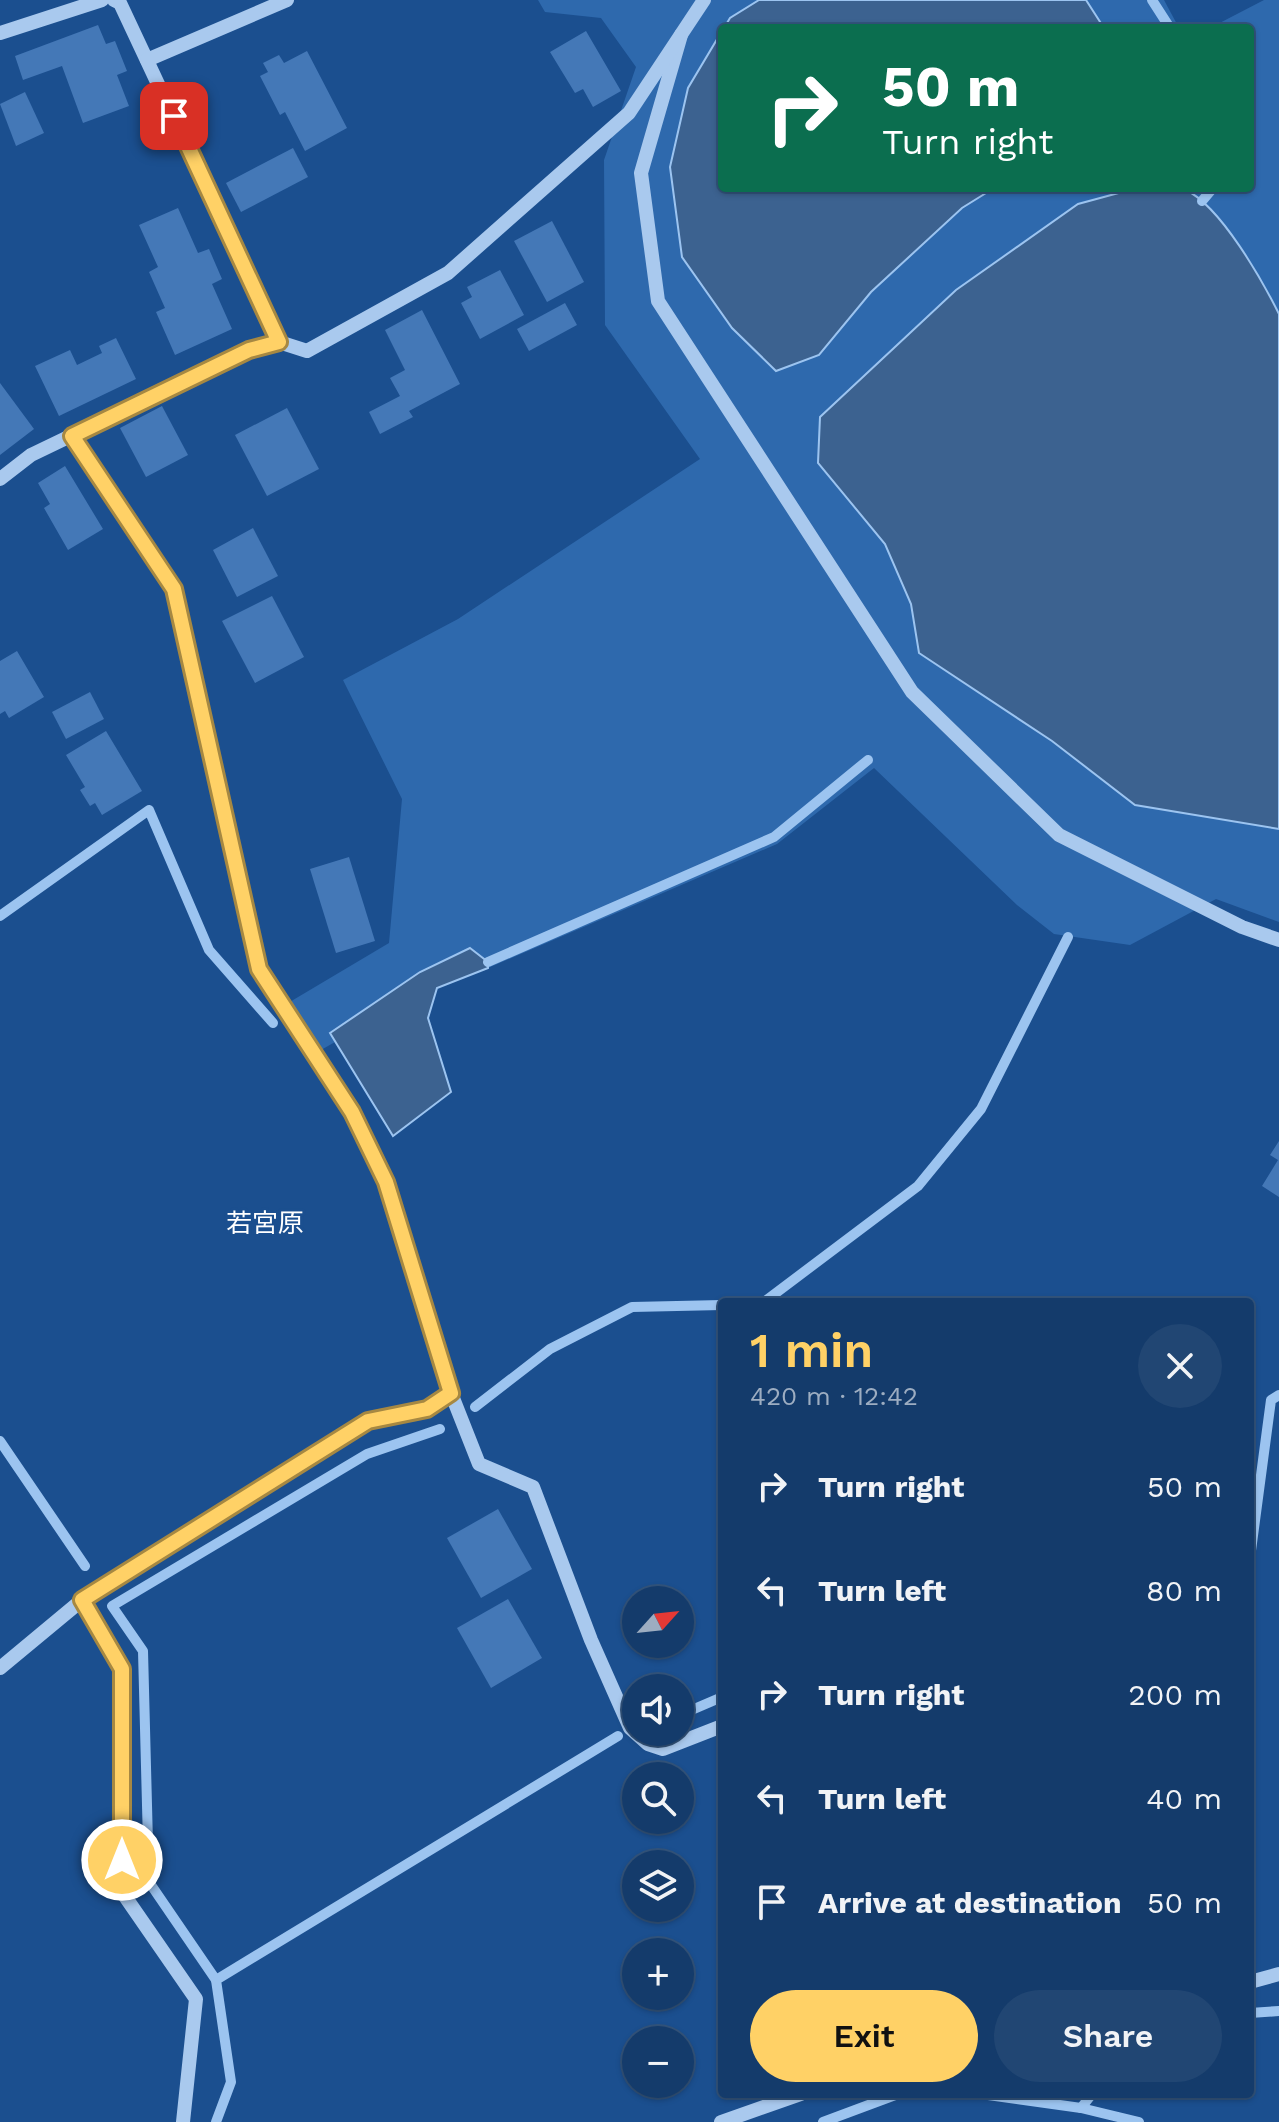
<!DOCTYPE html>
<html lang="en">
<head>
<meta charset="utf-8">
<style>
	:root { --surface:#143b6b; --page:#214673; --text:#f1f3f6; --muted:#9dadc1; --line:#33557e; --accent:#ffd166 }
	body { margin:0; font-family:"Work Sans","Noto Sans JP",sans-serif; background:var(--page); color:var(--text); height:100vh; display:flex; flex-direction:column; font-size:30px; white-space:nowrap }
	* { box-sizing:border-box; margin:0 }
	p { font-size:26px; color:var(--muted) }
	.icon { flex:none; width:44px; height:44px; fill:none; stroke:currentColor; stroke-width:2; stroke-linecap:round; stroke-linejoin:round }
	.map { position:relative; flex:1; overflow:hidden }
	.details { position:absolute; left:718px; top:1298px; width:536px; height:800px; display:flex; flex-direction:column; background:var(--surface); border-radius:8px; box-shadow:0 2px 6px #0004,0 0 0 2px var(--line) }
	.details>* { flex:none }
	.hud { position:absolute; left:718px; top:24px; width:536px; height:168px; border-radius:8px; box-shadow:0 2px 6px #0004,0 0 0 2px var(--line); background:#0b6e4f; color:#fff; overflow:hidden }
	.needle { width:52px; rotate:63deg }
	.controls { position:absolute; left:622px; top:1586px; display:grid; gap:16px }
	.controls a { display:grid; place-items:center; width:72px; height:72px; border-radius:50%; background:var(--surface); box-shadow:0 2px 6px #0004,0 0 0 2px var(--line); font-size:40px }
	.pin { position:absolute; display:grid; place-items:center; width:68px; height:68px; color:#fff; margin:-34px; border-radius:16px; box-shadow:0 4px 12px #0006 }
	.me { position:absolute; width:88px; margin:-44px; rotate:0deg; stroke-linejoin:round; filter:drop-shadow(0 0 6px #0008) }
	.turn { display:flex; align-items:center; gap:28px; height:168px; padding:0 32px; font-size:36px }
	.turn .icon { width:104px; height:104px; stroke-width:2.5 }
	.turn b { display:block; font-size:56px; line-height:68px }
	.round { display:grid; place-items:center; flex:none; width:84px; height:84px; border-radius:42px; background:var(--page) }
	.headline { display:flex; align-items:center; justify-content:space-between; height:136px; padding:0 32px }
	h1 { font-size:48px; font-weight:600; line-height:60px; color:var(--accent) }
	.cta { display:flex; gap:16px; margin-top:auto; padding:16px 32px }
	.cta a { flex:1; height:92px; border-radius:48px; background:var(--accent); color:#111; font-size:32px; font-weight:600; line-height:92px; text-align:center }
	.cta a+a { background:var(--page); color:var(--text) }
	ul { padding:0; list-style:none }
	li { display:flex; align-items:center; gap:24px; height:104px; padding:0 32px }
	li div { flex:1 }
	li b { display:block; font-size:30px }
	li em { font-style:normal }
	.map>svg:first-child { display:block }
	.green { fill:#2e69ad }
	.water { fill:#3c6290; stroke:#9cc4f0; stroke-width:2 }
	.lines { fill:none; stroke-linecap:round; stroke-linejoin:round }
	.stream { stroke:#9cc4f0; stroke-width:10 }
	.building { fill:#4478b7 }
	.minor { stroke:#a9c9ee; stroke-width:14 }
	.route-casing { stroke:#a68842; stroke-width:20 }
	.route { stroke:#ffd166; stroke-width:14 }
	.labels { text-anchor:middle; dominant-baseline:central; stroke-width:6; stroke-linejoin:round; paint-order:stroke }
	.neighbourhood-label { font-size:26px; fill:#fff; stroke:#1b4f8f }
</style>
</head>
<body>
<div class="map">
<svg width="1279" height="2122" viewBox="0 0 1279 2122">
	<rect width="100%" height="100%" fill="#1b4f8f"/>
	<!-- green -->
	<g class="green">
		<polygon points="538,0 759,0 730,18 688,88 670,167 819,355 871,292 962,208 994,188 1137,188 1078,204 956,290 820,417 818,463 885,544 911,604 919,653 1052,741 1135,805 1279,829 1279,922 1216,899 1130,945 1054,934 1017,905 874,768 777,844 488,968 488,962 330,1032 335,1042 314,1054 283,1006 389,943 402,799 343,680 458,619 700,459 605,325 604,160 636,67 601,18 545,12"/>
		<polygon points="1086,0 1164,0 1179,28 1104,28"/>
		<path d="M1264 0H1279V314C1255 267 1228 220 1184 188H1250V28H1210Z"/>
	</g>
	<!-- water -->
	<g class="water">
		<polygon points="759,0 1086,0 1104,28 724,28 730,18"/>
		<polygon points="722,31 722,188 994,188 962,208 871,292 819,355 776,371 732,328 682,257 670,167 688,88"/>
		<path d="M1137 188C1151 188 1174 184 1186 190 1221 207 1262 280 1279 314V829L1135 805 1052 741 919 653 911 604 885 544 818 463 820 417 956 290 1078 204Z"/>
		<polygon points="470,948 488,962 488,968 437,988 428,1018 451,1092 393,1136 330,1033 420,972"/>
	</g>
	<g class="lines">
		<!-- stream -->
		<g class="stream">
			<polyline points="1152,0 1170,28"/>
			<polyline points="1202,201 1213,188"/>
			<polyline points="0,916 149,810 209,950 273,1023"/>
			<polyline points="488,962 774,837 868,760"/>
			<polyline points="764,1302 918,1186 981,1109 1068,937"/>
			<polyline points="475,1407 550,1349 632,1307 722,1305"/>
			<polyline points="0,1441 85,1566"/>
			<polyline points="1250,1558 1271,1400 1279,1395"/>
			<polyline points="680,1715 722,1697"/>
			<polyline points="216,1980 149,1882 143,1651 112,1606 367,1454 440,1429"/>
			<polyline points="1250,2013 1279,2011"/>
			<polyline points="981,2094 1081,2108 1139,2122"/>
			<polyline points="1081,2108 1092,2094"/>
			<polyline points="216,2122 231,2082 216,1980 618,1736"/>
			<polyline points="823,2122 898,2094"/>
		</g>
	</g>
	<!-- building -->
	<g class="building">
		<polygon points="98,25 106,44 115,41 127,71 117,75 129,106 83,123 62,66 23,80 15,56"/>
		<polygon points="586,31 621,91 593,107 583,89 575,93 550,52"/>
		<polygon points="307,51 347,128 305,151 285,112 280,115 260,76 268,72 263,63 279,55 284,63"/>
		<polygon points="25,92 44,133 16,146 0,104"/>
		<polygon points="293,148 308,177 241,212 226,183"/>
		<polygon points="178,208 198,253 209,249 222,279 212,284 232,329 175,355 156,312 165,308 149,272 158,267 139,225"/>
		<polygon points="552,221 584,282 547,302 514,241"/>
		<polygon points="500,270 524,315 480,339 461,303 472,297 467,287"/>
		<polygon points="565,303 577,325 529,351 517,329"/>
		<polygon points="422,310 460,384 409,411 413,417 380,434 369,412 400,396 390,378 405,370 385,330"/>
		<polygon points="116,338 136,379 59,416 35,366 70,350 77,365 102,353 99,346"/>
		<polygon points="0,383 34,429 0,455"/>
		<polygon points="162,406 188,455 146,477 120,428"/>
		<polygon points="287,408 319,469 267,496 235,435"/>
		<polygon points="65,466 103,529 68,550 44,508 50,504 38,483"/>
		<polygon points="253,528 278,576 237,597 213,550"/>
		<polygon points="272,596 304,657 255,683 222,621"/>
		<polygon points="17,651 44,697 9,718 5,711 0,714 0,661"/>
		<polygon points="90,692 104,719 66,739 52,712"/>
		<polygon points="106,731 142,791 102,815 95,803 90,806 80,790 85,787 66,755"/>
		<polygon points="349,857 375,941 336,953 310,869"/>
		<polygon points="1279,1141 1279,1197 1262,1186 1278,1160 1270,1155"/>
		<polygon points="498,1509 532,1569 481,1598 447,1538"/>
		<polygon points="508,1599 542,1658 491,1688 457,1628"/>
	</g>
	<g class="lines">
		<!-- minor -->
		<g class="minor">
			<polyline points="114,0 120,3 279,342"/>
			<polyline points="0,33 102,0"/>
			<polyline points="681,35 641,173 658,301 912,692 1059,835 1242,927 1279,940"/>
			<polyline points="147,60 287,0"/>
			<polyline points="72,436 174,589 259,969 352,1112 386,1182 451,1393 479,1464 533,1487 591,1640 630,1728 648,1744 663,1749 722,1726"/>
			<polyline points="0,479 31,455 249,350 279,342 307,351 448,273 629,113 704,0"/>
			<polyline points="82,1600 122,1669 122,1892 196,1999 183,2122"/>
			<polyline points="0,1668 82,1600 368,1421 427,1409 451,1393"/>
			<polyline points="1250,1982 1279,1974"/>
			<polyline points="721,2122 801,2094"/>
		</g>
	</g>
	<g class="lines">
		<!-- route casing -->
		<g class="route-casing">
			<polyline id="route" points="122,1860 122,1669 82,1600 368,1421 427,1409 451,1393 386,1182 352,1112 259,969 174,589 72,436 249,350 279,342 174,116"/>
		</g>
		<!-- route -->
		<use href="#route" class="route"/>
	</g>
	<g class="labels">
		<!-- neighbourhood labels -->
		<g class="neighbourhood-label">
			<text x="265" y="1223">若宮原</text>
		</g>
	</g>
</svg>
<div class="controls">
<a><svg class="needle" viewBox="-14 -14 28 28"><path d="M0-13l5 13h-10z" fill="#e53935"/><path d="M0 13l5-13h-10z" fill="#9dadc1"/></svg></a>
<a><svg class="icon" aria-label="sound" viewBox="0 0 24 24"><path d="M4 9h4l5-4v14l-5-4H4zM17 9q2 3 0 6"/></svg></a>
<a><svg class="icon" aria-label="search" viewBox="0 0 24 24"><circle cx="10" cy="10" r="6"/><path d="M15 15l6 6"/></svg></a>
<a><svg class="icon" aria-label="layers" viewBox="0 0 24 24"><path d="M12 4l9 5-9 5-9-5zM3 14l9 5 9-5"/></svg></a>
<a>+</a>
<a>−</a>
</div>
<div class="pin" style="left:174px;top:116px;background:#d93025"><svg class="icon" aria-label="arrive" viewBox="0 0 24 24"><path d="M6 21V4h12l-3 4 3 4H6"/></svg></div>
<svg class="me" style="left:122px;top:1860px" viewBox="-20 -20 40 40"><circle r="17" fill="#ffd166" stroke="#fff" stroke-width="3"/><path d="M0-11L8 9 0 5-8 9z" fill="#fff"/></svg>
<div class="hud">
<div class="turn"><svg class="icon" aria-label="right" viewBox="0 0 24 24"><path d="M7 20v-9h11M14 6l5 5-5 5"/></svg><div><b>50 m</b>Turn right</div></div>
</div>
<section class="details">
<div class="headline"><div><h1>1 min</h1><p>420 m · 12:42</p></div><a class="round"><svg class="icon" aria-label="close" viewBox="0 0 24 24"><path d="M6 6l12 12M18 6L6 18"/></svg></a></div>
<ul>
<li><svg class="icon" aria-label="right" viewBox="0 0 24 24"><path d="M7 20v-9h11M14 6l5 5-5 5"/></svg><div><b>Turn right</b></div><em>50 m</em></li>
<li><svg class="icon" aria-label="left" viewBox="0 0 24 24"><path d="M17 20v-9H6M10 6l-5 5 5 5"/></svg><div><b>Turn left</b></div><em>80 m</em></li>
<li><svg class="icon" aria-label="right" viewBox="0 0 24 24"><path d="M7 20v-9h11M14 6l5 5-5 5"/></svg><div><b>Turn right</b></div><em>200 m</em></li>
<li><svg class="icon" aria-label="left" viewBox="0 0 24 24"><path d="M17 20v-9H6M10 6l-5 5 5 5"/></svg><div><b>Turn left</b></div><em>40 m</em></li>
<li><svg class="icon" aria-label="arrive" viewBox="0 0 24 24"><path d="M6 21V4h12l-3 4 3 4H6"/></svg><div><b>Arrive at destination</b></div><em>50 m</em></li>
</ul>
<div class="cta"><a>Exit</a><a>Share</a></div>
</section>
</div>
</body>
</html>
